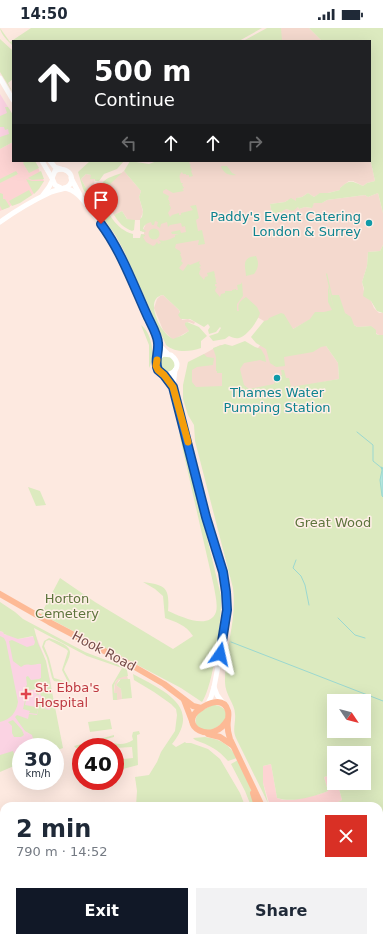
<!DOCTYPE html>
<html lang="en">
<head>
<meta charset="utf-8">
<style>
	:root { --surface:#fff; --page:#f2f2f3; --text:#1f2937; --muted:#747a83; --accent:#111827 }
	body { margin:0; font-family:"DejaVu Sans",sans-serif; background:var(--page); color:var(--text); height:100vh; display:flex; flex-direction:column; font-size:15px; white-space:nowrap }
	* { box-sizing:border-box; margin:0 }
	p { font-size:13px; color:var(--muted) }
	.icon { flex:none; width:22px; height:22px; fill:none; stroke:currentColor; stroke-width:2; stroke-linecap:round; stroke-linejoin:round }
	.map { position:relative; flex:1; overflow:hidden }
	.details { position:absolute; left:0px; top:774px; width:383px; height:140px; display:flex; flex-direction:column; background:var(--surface); border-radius:12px 12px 0 0; box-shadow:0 4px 16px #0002 }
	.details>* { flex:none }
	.top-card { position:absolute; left:12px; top:12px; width:359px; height:122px; border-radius:0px; box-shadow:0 4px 16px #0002; background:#202124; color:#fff; overflow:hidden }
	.needle { width:26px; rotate:125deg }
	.buttons { position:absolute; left:327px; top:666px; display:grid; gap:8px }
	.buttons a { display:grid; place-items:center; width:44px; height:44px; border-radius:0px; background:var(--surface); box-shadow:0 4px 16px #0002; font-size:20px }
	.speed { position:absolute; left:12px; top:710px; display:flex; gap:8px; font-size:20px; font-weight:700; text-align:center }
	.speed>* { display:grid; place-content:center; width:52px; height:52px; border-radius:50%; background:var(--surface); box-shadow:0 4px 16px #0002; line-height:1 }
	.speed small { font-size:10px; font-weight:400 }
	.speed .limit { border:6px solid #d22; background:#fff; color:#111 }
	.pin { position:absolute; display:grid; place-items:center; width:34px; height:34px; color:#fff; margin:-41px -17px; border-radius:50% 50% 50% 0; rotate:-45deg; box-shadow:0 0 4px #0007 }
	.pin .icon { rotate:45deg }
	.me { position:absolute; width:44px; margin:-22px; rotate:11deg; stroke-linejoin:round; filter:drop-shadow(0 0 3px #0008) }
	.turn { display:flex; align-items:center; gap:14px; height:84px; padding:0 16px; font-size:18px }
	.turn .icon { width:52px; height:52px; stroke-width:2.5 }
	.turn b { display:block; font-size:28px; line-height:34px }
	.lanes { display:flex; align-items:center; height:38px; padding:0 16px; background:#0003; justify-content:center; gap:20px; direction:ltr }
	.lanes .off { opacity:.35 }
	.round { display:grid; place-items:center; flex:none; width:42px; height:42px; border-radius:0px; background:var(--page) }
	.head { display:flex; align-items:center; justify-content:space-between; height:68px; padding:0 16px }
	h1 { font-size:24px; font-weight:600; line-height:30px }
	.action { display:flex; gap:8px; margin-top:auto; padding:8px 16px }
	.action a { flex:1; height:46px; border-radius:0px; background:var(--accent); color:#fff; font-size:16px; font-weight:600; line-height:46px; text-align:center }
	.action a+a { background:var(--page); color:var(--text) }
	.status { display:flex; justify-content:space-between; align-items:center; height:28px; padding:0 20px; background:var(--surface); direction:ltr }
	.status svg { height:11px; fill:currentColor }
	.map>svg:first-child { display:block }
	.residential { fill:#f4d9ce }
	.commercial { fill:#fdd4d3 }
	.medical { fill:#fbd3e3 }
	.green { fill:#dceabf; fill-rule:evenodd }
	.water { fill:#b5e6df; stroke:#9bd8d0 }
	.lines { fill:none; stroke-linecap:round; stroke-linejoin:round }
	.stream { stroke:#9bd8d0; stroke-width:1 }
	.minor { stroke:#fff; stroke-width:5 }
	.major { stroke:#fdba96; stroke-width:6 }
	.route-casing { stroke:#114b97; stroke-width:10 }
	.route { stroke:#1a73e8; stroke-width:7 }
	.slow { stroke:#f59e0b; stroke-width:7 }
	.culture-dot { fill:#0f9aa8; stroke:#ffefe7; stroke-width:1.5 }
	.health-dot { fill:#e0444e; stroke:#ffefe7; stroke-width:1.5 }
	.labels { text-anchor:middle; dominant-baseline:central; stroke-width:3; stroke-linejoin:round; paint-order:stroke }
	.culture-label { font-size:13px; fill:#0d838f; stroke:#ffefe7; text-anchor:end }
	.park-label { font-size:13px; fill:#5d743c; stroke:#ffefe7 }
	.street-label { font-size:13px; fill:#744a47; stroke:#ffefe7 }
	.health-label { font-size:13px; fill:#be3a42; stroke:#ffefe7; text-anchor:start }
</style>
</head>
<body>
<div class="status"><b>14:50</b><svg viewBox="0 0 49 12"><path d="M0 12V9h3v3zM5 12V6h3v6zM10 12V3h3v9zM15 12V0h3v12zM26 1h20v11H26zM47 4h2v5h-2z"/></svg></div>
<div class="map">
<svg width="383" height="914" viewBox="0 0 383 914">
	<rect width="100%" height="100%" fill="#fde9e0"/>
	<!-- residential -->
	<g class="residential">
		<polygon points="278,0 309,0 322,13 279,13"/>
		<polygon points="370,130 375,153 367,155 363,158 353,153 349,153 340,160 340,162 328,165 319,166 314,169 308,165 302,169 297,170 296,173 288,172 285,174 270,176 272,186 281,184 285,181 291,182 298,179 299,181 305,179 311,180 314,175 322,175 327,172 365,167 368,169 378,165 383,185 383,217 380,223 368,224 367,238 362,254 365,268 371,273 374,280 379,285 383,285 383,307 379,307 372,303 371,298 357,299 354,297 311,291 293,301 264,293 257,289 236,300 144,214 141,206 144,206 144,204 142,204 143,202 175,133 370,133"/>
		<polygon points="124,143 141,163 139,169 143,184 140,192 128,192 122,183 114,187 108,176 107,157"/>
		<polygon points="86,146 91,147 95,151 94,156 97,158 100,170 94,174 81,151"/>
		<polygon points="163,267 179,282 182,292 188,291 195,294 194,296 189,294 186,294 189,303 173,312 163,302 154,280 157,271 160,268"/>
		<polygon points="261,316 326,318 338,335 339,351 291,360 186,371 188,335 220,317 258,320"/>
		<polygon points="127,648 128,651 119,652 116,657 121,661 122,671 117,672 117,665 114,665 115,655 119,649"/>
		<polygon points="383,861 383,914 0,914 0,893 4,893 4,910 379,910 379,862"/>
	</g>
	<!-- commercial -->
	<g class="commercial">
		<polygon points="13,114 13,133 35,133 44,153 37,162 32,167 0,183 0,121"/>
		<polygon points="271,736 277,770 283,772 293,772 320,766 328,763 324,749 328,748 330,751 338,757 342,772 334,776 335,778 310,778 306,775 293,778 270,778 263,755 262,747 263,738"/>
	</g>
	<!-- medical -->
	<g class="medical">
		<polygon points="0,66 13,87 13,113 0,118"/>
		<polygon points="0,603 3,604 5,607 19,606 18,611 36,608 44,628 51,655 55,719 21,719 21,733 0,741"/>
	</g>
	<!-- green -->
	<g class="green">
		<path d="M0 0 10 14 31 0H262L239 13H13V18C8 13 1 7 0 0Z"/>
		<polygon points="267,0 281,0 282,13 243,13"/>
		<path d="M309 0H383V185L378 165 368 169 365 167 327 172 322 175H314L312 180 305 179 299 181 298 179 293 183 286 181 281 184 272 186 270 176 285 174 291 170 296 173V170L302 169 308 165 314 169 320 165H328L340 162V160C350 151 352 153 363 158L367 155 375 153 370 130V13H322Z"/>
		<polygon points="0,11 12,22 13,21 13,51 8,55 13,65 0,44"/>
		<polygon points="5,79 8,79 13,87 13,114 0,121 0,109 9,106 8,101 5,102 4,99 8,99 0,99 0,88 7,85"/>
		<polygon points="25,133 35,133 39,140 29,145 23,135"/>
		<path d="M90 133H124L117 141 104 146 99 153H95V151H90L91 147 86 146 81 151 94 174 100 170C109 185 115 201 133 206V210H140L141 206 145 207V208L143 209 146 214 153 218 155 217 157 214 158 216 161 215 159 212C166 214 169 211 175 209V207L179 206H172L171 204 180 202 181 205 186 204 185 198 182 199 181 195 170 197 168 199 167 194 161 196 160 200 157 198 158 194 155 193 154 197H152L151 194C147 195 144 197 143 201L146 203 145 204 140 203V191L142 189 143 183 139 169 141 163 124 143 130 133 149 136 157 133H190L189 135 191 137 190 138 192 142 191 143 193 148 189 149V147H186V146H183L182 144C178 147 180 151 181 155H183L182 157 184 160 182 161 184 163 173 165 166 161 163 163V165L169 168 168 172H169L170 176H169L171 180 168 185 170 189 172 187 179 185V187H181V185L193 182 190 178 196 177 199 190 196 192 198 203 202 202 205 216 198 217 199 212 176 216 175 220 180 223 181 226H180L182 231 181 233 183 235 179 240 183 243 188 236 190 237 200 233 199 235 201 238 199 239 201 241 200 242 199 246 204 252 205 249 208 248 207 245 214 243 215 247 214 249 215 248 216 253 215 255 216 254 217 256H215V258L217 259 216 260 215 263 220 269 221 266 225 265V263H232V262L236 261V262H238L237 257 241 256 242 254 243 268 237 276V283H239C237 276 240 273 246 269L257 279 260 285C258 293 247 308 239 310 235 311 232 309 229 308L225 311 213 313 209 308 218 305 221 300 220 299 216 304 209 306 208 302 210 299 208 296 204 299 190 291H181L178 287 180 284 179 282 163 267C146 270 157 294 163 302 166 306 169 309 173 311L183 307 189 303 185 297V295L187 294 199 299 207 308 201 313V320C190 324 175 325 166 317L124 223 116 208 83 161 78 144Z"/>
		<path d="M221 138H227L232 145 236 147C229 148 223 145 221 138Z"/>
		<polygon points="16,143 18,146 0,155 0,151"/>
		<polygon points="41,143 44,151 32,152 28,150"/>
		<path d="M122 145 109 157 114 174 108 177C96 155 100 152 122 145Z"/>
		<polygon points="26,151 32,153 44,153 39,161 34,166"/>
		<polygon points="29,162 32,167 20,175 12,178 9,173"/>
		<polygon points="0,165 3,166 3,171 5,171 10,179 2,182 0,178"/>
		<path d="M122 183 127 191 135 192 134 202 132 203C124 200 119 195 114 187Z"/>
		<circle cx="154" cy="206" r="5.5"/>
		<polygon points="383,217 383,285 377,283 371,273 363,268 364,261 362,254 367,238 368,224 380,223"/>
		<path d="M256 228C259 235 259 239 254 246L246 248C246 241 240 229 256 228Z"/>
		<path d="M327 245 332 267H339L345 285 351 289 354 297 357 299 371 298 376 302V306L379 307H383V836L379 837V778H335L334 776 342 772 338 757 336 755H364V725H334V754L330 751 328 748 324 749 328 763C313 769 292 775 277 770L271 736 263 738V755L268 775 236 710C232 702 236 695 235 686 235 675 224 667 225 651 225 620 237 593 233 560L195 413 194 397 188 387 183 371V357L188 334 204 326 207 329 214 330 213 337 197 339 192 342V354L196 359 222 358V345H217V343H216V329L213 320 225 316 232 318 245 313 255 319 261 321 265 328 266 334 260 332 244 335 240 341 244 357 249 361 274 356 275 353 279 352 278 348 282 347 281 342H284L286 350H289L291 359 339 351 338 335 326 318 321 319 313 324 284 329 285 338 276 339 270 335 266 321 256 315 251 309 264 293 268 292 269 290 281 285 284 286 293 301 310 291 315 284H324L332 282 328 274V258L334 282 326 246ZM334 673H364V703H334Z"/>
		<path d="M141 297C152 305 156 329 149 340V317Z"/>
		<polygon points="171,328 176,336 173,342 164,345 159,341 158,334 161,329"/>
		<path d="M179 405 187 426 221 568C222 590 214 656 202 674L181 660 41 586 60 550 95 574 173 621 193 608C186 597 176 594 165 590L163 568 155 561 143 554C165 557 170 559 168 583 180 588 209 603 216 584 218 577 215 566 214 559Z"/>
		<polygon points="28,459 40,463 46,477 36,478"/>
		<path d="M0 574 15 584 23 591 85 624 124 639 127 642 128 648C116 650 114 652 114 665H117V672H113L112 657 122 640 87 628 34 600 38 615 46 633 63 720 55 723V719H34L35 718 32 707 25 703 15 689 17 687 28 691 29 686 37 687 39 677 46 678 45 681 50 682 51 678 40 676V672L43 671V668H41L38 657H37L39 667H36L37 666 36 661 25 663 27 662 26 658 27 657 26 649 28 648 31 652 39 651 41 650V636C38 635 35 637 31 637 26 636 25 636 21 639L13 633 9 613 12 612 27 619 34 617 35 614 33 608 18 611 4 606 3 604 0 603Z"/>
		<path d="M0 608 4 610 6 614 18 674C16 685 11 691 0 694Z"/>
		<path d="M49 610C55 612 70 617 70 624 70 630 65 637 64 642L70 653 69 656 54 653 52 650 47 630 42 619 44 613ZM49 612 66 621 68 623 62 642 67 652V654L54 650 49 630 44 618 46 613Z"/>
		<path d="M133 646C162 662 203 678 172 716L176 719 185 714 186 715H191L208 721 220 731 240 765 245 778H136L137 763 135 749 149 747 157 734 161 724 175 703 177 687 176 681 171 676 154 664 134 652Z"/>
		<polygon points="121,651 130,651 132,670 122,671 121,661 116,657"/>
		<polygon points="25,672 26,672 25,677 36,679 37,676 39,677 37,686 29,685 30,683 23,681"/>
		<path d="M212 677C223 676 232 686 222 695 217 700 211 702 205 704L196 698C194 684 202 683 212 677Z"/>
		<polygon points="110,691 112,701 90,704 88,694"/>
		<polygon points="13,692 22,702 24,707 21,709 14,709 12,705 12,698 8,694"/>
		<path d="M139 703 140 706 137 707 138 737 115 743V732L133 730 132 719 115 720V719H111L114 715C120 717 127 716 133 712L132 708 133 704Z"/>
		<polygon points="114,707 114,709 94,714 78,720 76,720 74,718"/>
		<path d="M205 709C220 711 229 716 237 730L228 733C219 722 209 717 195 712L193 710Z"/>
		<polygon points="20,721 21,721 21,735 0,744 0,727 13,723 14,726 20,725"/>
		<polygon points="238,732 250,759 256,778 251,778 245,763 231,736"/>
		<rect x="0" y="811" width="4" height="82"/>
	</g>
	<!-- water -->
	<polygon class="water" points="381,439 383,440 383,469 382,468 380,452 382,442"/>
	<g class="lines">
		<!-- stream -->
		<g class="stream">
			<polyline points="357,404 373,417 373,433 383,441"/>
			<polyline points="296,532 293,540 301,548 305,557 309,577"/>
			<polyline points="338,590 355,607 365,610"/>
			<polyline points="231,614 383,673"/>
		</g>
		<!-- minor -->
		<g class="minor">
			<polyline points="0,50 13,72"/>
			<polyline points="42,133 52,150"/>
			<polyline points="50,133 55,139 61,141"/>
			<polyline points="71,150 80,167"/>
			<path d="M64 160C78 162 85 175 93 185 122 224 142 270 158 316L167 325"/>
			<polyline points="43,167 49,159 52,153"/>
			<path d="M0 194C14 184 34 172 49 165 54 162 62 162 67 159 78 152 68 136 55 143L52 150 55 157 61 160"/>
			<path d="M157 331 163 326 171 327C190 342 158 357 156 337 156 334 157 331 157 328 157 324 157 320 158 316"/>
			<polyline points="175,342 173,359 174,365 206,489 223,544 226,564 227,582 225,602 214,659 211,669 207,677"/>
			<polyline points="164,347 173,359"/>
			<polyline points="214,659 217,667 223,675"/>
		</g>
		<!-- major -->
		<g class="major">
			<polyline points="0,566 49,594 133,638 164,656 193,678 201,680"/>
			<polyline points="184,672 192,693"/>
			<path d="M228 691C213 719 176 697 200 681 208 675 224 668 228 683 229 686 228 689 228 692 227 698 228 705 230 711L262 778"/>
			<polyline points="208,706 220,709 232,717"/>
			<polyline points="253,765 257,778"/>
			<polyline points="379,844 383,843"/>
			<polyline points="379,858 383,857"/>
			<polyline points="29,914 46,910"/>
		</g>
	</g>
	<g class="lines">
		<!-- route casing -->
		<g class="route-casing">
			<path id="route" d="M101 196C121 223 133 256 147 287 150 294 158 307 158 315 159 324 154 334 158 342L164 347 173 359 206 489 223 544 226 564 227 582 220 626"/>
		</g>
		<!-- route -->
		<use href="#route" class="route"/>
		<!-- slow -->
		<polyline class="slow" points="157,332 156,338 158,342 164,347 173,359 188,414"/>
	</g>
	<!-- markers -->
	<g class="culture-dot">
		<circle cx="369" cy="195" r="4"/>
		<circle cx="277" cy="350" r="4"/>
	</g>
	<path class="health-dot" d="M24 660h4v4h4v4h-4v4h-4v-4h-4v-4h4z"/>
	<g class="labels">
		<!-- culture labels -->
		<g class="culture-label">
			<text x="361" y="188">Paddy's Event Catering<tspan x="361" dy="15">London &amp; Surrey</tspan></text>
			<text x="277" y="364" text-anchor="middle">Thames Water<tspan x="277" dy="15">Pumping Station</tspan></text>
		</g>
		<!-- park labels -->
		<g class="park-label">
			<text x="333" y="494">Great Wood</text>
			<text x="67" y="570">Horton<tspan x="67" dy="15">Cemetery</tspan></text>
		</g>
		<!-- street labels -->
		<g class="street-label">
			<text transform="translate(104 623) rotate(28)">Hook Road</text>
		</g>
		<!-- health labels -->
		<g class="health-label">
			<text x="35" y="659">St. Ebba's<tspan x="35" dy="15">Hospital</tspan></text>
		</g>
	</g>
</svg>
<div class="buttons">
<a><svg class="needle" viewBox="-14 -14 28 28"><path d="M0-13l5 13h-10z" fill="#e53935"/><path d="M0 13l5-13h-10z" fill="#747a83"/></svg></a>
<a><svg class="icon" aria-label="layers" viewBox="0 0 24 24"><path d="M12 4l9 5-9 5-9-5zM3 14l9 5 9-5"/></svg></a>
</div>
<div class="speed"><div>30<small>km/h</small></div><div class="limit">40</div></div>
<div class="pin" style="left:101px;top:196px;background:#d93025"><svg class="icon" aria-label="arrive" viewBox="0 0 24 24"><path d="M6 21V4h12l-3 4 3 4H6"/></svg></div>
<svg class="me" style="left:220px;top:626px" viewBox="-20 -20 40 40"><path d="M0-17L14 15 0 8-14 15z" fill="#1a73e8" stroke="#fff" stroke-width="4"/></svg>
<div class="top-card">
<div class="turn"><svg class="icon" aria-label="ahead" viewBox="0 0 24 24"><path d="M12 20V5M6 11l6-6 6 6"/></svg><div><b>500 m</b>Continue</div></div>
<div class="lanes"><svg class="icon off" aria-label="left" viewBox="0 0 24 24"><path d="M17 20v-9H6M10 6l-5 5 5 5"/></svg><svg class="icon" aria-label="ahead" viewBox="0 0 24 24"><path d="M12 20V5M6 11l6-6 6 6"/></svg><svg class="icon" aria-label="ahead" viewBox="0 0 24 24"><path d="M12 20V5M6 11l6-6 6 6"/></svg><svg class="icon off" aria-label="right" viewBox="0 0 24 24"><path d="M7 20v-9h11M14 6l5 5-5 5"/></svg></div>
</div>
<section class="details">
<div class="head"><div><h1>2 min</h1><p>790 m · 14:52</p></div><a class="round" style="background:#d93025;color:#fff"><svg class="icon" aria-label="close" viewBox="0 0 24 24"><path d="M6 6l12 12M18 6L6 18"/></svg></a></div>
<div class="action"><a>Exit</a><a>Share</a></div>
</section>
</div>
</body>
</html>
